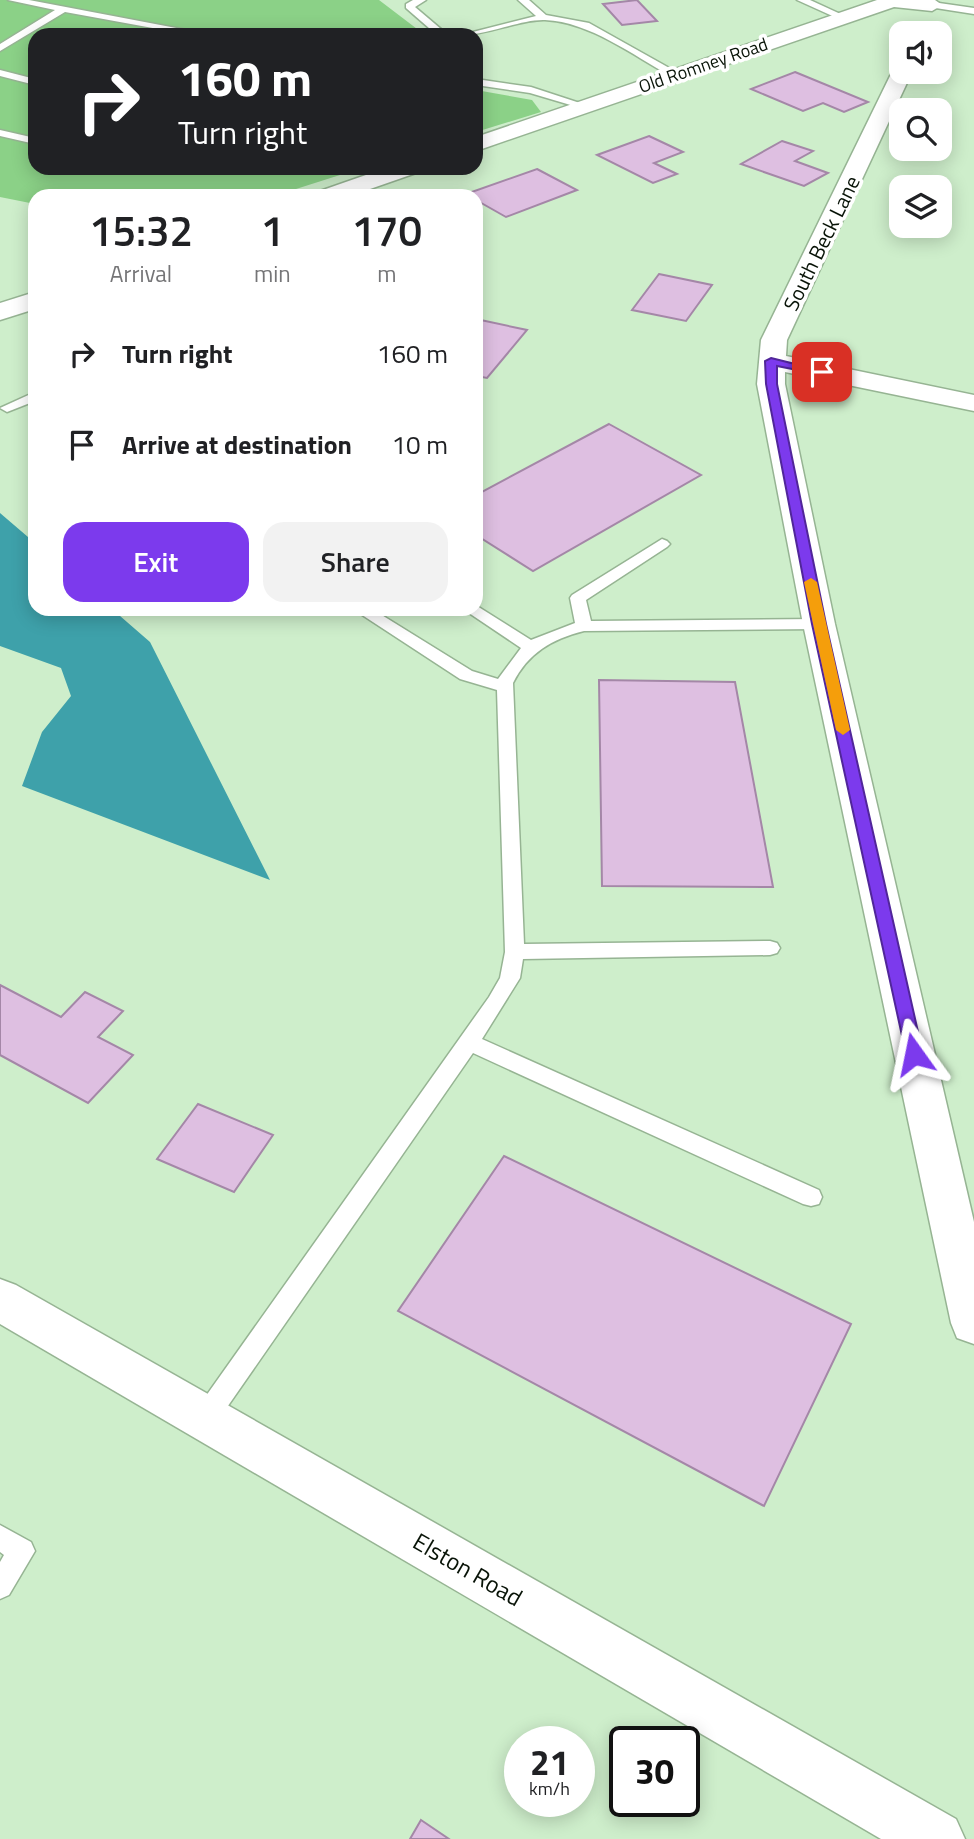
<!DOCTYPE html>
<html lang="en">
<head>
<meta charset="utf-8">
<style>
	:root { --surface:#fff; --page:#f2f2f2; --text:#202124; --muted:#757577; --accent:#7c3aed }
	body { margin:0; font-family:"Titillium Web",sans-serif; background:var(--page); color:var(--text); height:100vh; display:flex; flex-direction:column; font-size:26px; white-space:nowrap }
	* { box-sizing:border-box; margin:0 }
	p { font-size:23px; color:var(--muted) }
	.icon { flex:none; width:38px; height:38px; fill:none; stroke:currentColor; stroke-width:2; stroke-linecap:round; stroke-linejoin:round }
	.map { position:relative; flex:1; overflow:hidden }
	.side { position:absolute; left:28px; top:189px; width:455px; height:427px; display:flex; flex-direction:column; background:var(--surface); border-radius:21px; box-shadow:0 4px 18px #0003 }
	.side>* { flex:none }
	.guide { position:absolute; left:28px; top:28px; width:455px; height:147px; border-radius:21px; box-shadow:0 4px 18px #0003; background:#202124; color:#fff; overflow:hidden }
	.tools { position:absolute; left:889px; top:21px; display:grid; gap:14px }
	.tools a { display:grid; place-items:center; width:63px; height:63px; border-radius:14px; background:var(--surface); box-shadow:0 4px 18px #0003; font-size:35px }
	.speed { position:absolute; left:504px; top:1726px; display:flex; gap:14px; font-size:35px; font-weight:700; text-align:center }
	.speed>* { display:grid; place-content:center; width:91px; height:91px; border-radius:50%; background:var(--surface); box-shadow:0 4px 18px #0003; line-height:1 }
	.speed small { font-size:18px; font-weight:400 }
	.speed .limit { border:4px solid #111; border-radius:10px; background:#fff; color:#111 }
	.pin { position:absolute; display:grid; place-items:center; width:60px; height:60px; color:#fff; margin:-30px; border-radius:14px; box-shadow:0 4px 10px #0006 }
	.me { position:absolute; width:77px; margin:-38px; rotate:348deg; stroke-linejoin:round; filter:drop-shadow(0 0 5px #0008) }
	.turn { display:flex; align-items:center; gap:24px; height:147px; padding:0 35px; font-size:32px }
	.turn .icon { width:91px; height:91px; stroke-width:2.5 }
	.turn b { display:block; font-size:49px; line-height:60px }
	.eta { display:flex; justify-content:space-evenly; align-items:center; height:119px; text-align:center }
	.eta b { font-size:42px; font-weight:600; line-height:49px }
	.action { display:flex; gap:14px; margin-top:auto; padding:14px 35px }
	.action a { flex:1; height:80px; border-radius:21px; background:var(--accent); color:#fff; font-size:28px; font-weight:600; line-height:80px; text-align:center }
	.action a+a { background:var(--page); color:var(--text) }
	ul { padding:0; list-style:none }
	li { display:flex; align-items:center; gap:21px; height:91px; padding:0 35px }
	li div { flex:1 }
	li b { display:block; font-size:26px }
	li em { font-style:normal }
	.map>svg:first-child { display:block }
	.green { fill:#8bd187 }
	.water { fill:#3ea1aa }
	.building { fill:#debfe1; stroke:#a487a7; stroke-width:2 }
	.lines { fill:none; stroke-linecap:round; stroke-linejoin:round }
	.service-casing { stroke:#96b493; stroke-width:3 }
	.minor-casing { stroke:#96b493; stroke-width:3 }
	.service { fill:#fff; fill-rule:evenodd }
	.minor { fill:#fff; fill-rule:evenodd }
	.route { fill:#7c3aed; stroke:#51269a; stroke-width:2 }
	.slow { fill:#f59e0b }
	.labels { text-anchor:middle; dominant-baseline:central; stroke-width:7; stroke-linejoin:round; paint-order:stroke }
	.far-street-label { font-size:18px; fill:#081307; stroke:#fff }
	.street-label { font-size:21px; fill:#081307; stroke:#fff }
	.near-street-label { font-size:24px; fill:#081307; stroke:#fff }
</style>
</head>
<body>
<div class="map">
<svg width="974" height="1839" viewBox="0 0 974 1839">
	<rect width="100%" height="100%" fill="#ceeecb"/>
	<!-- green -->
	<g class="green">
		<polygon points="0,0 379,0 425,35 35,35 35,168 362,168 274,196 35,196 35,204 0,197"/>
		<polygon points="476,90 532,100 541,112 476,132"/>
	</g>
	<!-- water -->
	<polygon class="water" points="0,513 35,543 35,609 112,609 150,642 270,880 22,786 42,732 71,696 61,668 0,646"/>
	<!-- building -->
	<g class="building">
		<polygon points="637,0 657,21 622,25 603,4"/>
		<polygon points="795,72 868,102 844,112 823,103 803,111 751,89"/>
		<polygon points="649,136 683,152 654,163 677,174 653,183 597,155"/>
		<polygon points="782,141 813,151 795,161 828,173 804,186 741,164"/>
		<polygon points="537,169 577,190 506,217 476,200 476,196 466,194"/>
		<polygon points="659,274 712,285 686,321 632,310"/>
		<polygon points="476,319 527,330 487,378 476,376"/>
		<polygon points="609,424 701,475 533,571 476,535 476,495"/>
		<polygon points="599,680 735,682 773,887 602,886"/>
		<polygon points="0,985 61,1017 85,992 123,1011 98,1037 133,1055 88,1103 0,1055"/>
		<polygon points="198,1104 273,1135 234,1192 157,1159"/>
		<polygon points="504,1156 851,1324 764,1506 398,1311"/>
		<polygon points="421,1820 449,1839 410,1839"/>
	</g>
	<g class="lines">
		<!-- service casing -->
		<g class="service-casing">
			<g id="service">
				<polygon points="8,0 29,0 213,35 191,35 65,12 0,51 0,44 55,10"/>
				<polygon points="413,0 426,0 415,7 448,35 437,35 406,8 406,4"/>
				<path d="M518 0H529L546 15 589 23 680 74 671 76C632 55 590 22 545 20 521 19 489 35 461 35L536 16Z"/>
				<polygon points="797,0 810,0 847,17 839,19"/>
				<polygon points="932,2 974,8 974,14 929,7 929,3"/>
				<polygon points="0,70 35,79 35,85 0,76"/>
				<polygon points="476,79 531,87 589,106 584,109 530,93 476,85"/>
				<polygon points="0,130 35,138 35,144 0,136"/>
				<polygon points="35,392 35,401 7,412 0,408"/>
				<path d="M662 539 667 541 670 544 667 547 586 600 591 621 819 619 827 624 819 629 584 631C552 639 528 653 513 683L524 944 770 941 777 943 780 948 777 953 770 955 523 959 520 978 482 1039 819 1190 822 1197 819 1204 811 1206 803 1204 473 1053 214 1426 205 1430 196 1426 193 1418 196 1410 489 997 500 978 505 952 497 690 460 679 353 609H372L472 671 498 679 521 648 463 609H476L477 606 531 640 575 623 570 598 572 595Z"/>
				<polygon points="0,1525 31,1542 35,1551 9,1595 0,1599 0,1562 4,1555 0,1552"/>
			</g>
		</g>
		<!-- minor casing -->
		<g class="minor-casing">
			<g id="minor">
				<polygon points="877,0 935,0 942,5 932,11 894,7 476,151 476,137"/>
				<polygon points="901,66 901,72 912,72 787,340 786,356 974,395 974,411 785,372 785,384 835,624 974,1222 974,1344 957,1338 951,1323 803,624 757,384 761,340 892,72 895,68"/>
				<polygon points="386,168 419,168 416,173 350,196 316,196 320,191"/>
				<polygon points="35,292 35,309 0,320 0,303"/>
				<polygon points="0,1279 16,1285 956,1819 965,1839 881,1839 0,1324"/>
			</g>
		</g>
		<!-- service -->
		<use href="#service" class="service"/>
		<!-- minor -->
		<use href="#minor" class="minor"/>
	</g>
	<!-- route -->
	<polygon class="route" points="771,358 827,372 822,375 777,366 777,384 826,624 923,1054 920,1059 908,1059 906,1054 812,624 766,384 765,361"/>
	<!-- slow -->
	<polygon class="slow" points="811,578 817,582 850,730 843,735 836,730 804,582"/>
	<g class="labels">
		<!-- far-street labels -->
		<g class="far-street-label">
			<text transform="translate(703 65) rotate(-19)">Old Romney Road</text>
		</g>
		<!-- street labels -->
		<g class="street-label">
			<text transform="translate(821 243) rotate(-64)">South Beck Lane</text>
		</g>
		<!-- near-street labels -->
		<g class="near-street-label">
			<text transform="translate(468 1569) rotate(30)">Elston Road</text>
		</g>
	</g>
</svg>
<div class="tools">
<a><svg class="icon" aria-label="sound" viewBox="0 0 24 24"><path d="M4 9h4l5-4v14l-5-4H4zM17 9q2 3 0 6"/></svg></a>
<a><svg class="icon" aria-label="search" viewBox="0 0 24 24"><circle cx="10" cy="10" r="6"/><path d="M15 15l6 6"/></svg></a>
<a><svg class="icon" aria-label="layers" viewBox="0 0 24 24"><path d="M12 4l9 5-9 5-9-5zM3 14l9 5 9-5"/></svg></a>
</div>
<div class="speed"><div>21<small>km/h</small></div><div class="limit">30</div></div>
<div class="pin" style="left:822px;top:372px;background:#d93025"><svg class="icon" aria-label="arrive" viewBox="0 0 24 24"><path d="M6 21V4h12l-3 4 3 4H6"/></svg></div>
<svg class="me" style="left:914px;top:1054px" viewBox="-20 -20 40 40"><path d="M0-17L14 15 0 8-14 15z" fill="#7c3aed" stroke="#fff" stroke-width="4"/></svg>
<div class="guide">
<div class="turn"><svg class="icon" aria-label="right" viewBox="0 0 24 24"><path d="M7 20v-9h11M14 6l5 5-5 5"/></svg><div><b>160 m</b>Turn right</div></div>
</div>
<section class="side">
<div class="eta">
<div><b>15:32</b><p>Arrival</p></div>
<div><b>1</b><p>min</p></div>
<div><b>170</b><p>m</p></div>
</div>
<ul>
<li><svg class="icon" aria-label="right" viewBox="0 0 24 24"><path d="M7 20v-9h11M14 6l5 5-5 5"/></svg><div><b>Turn right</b></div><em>160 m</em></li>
<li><svg class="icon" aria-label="arrive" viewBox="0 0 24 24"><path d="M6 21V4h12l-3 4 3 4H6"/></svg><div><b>Arrive at destination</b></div><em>10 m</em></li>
</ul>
<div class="action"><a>Exit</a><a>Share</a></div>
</section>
</div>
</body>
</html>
